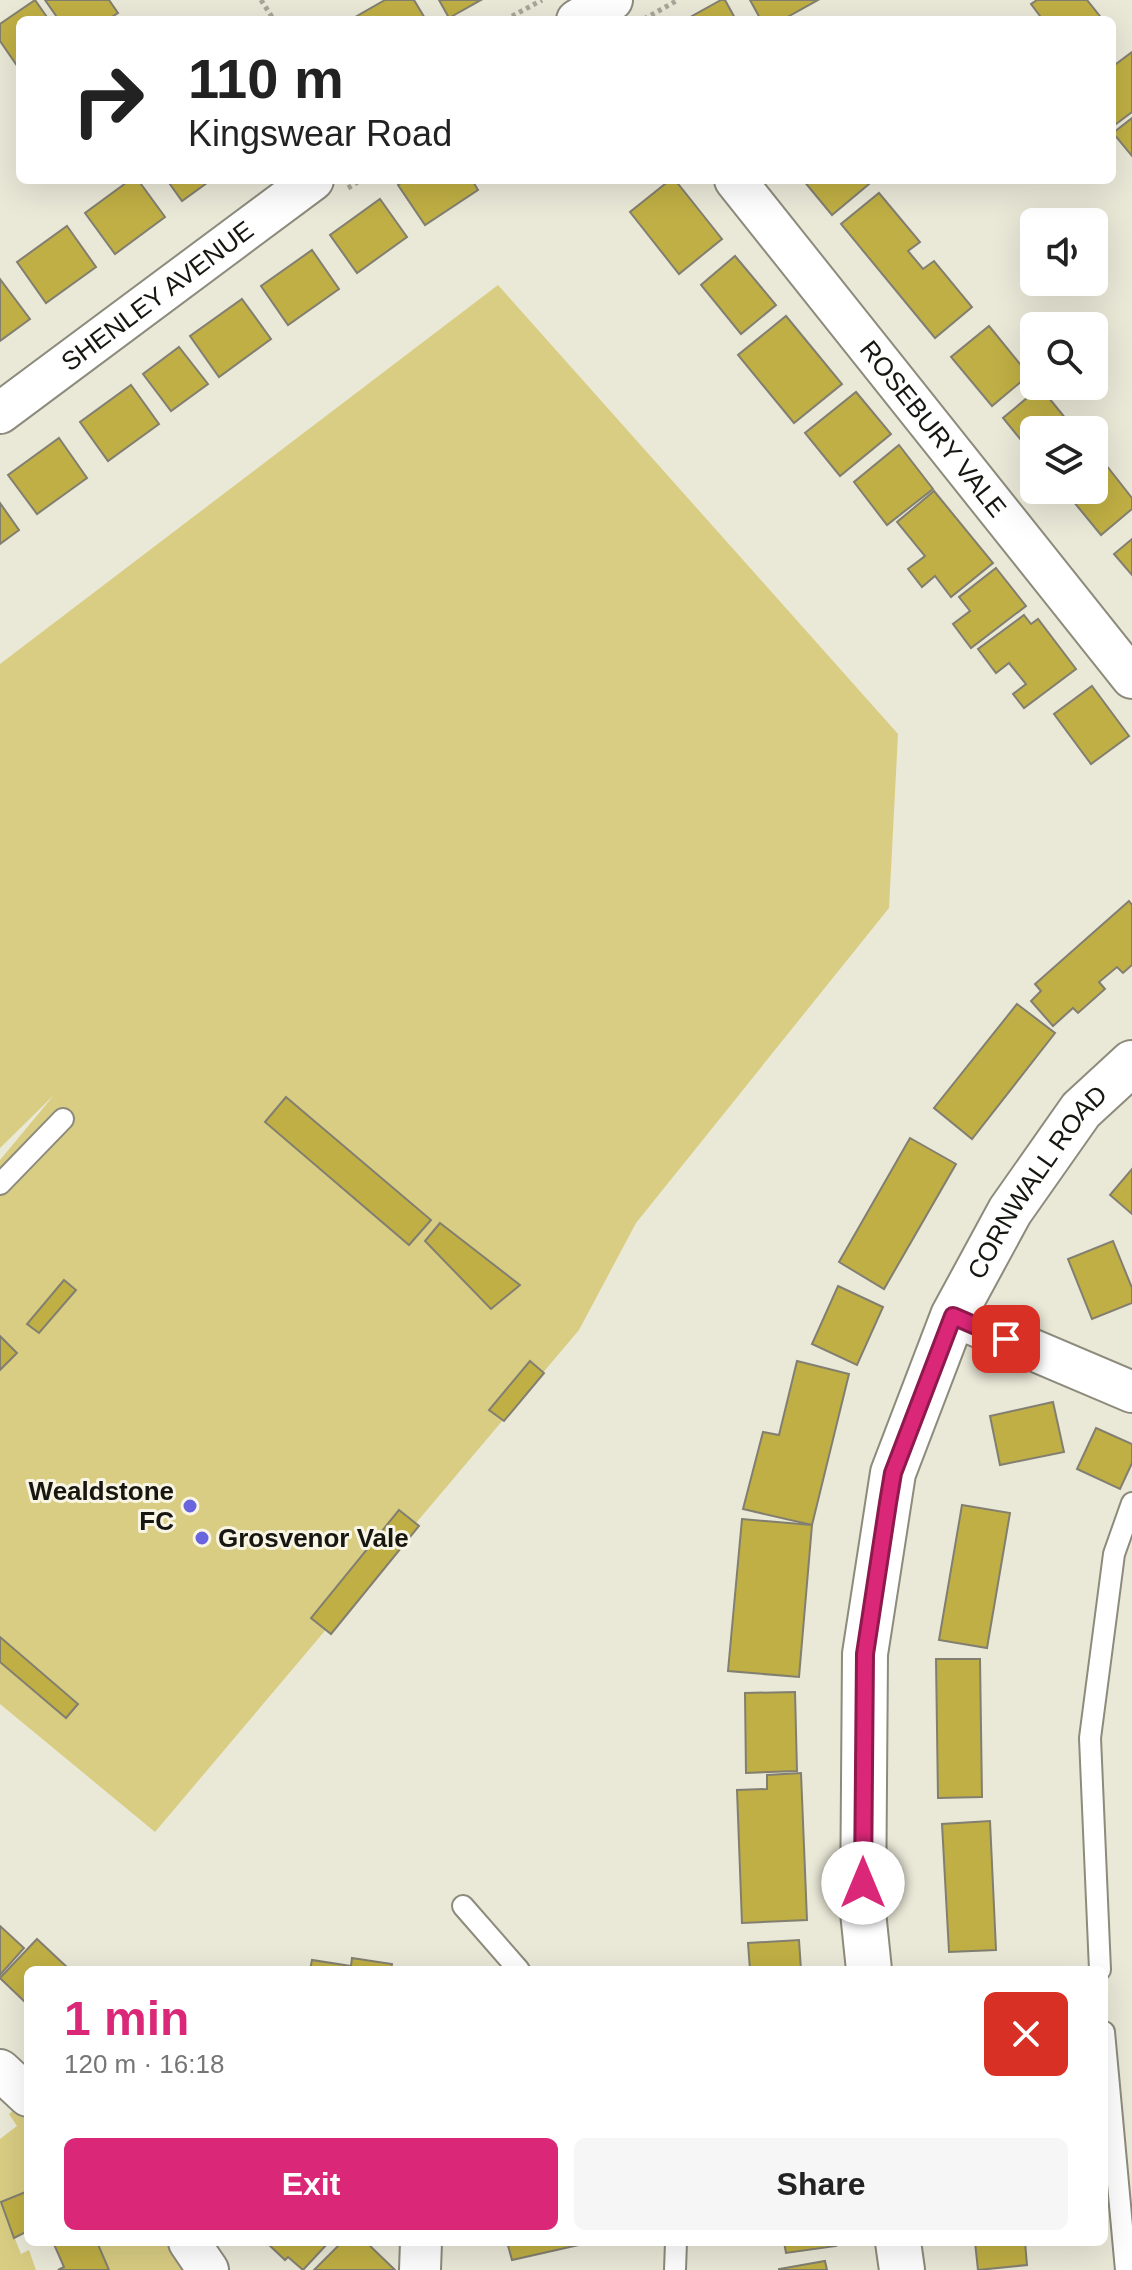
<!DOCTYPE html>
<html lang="en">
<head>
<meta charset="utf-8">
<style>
	:root { --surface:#fff; --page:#f6f6f6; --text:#222; --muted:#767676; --accent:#db2777 }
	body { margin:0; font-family:Arial,sans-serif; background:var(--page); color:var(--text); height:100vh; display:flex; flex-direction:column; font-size:30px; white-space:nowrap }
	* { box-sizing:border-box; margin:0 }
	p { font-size:26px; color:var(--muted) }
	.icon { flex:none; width:44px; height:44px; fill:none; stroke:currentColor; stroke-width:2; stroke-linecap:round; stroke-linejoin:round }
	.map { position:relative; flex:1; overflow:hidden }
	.drawer { position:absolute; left:24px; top:1966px; width:1084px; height:280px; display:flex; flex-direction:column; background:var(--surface); border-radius:12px; box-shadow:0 8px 32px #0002 }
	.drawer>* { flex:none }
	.banner { position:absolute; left:16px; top:16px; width:1100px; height:168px; border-radius:12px; box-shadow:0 8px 32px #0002; background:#fff; color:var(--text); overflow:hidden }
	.buttons { position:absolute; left:1020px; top:208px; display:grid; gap:16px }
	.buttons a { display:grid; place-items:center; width:88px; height:88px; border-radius:12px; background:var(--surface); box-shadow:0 8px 32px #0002; font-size:40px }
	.pin { position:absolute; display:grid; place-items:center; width:68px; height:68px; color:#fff; margin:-34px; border-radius:16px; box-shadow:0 4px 12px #0006 }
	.me { position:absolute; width:88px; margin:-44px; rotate:0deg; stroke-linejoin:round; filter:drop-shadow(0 0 6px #0008) }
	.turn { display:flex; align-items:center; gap:28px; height:168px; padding:0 40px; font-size:36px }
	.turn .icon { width:104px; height:104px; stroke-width:2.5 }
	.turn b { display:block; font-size:56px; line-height:68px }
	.round { display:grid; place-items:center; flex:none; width:84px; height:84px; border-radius:12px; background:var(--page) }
	.head { display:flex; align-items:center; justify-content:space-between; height:136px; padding:0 40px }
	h1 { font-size:48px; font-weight:700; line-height:60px; color:var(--accent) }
	.button { display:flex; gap:16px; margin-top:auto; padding:16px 40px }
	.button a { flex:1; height:92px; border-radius:12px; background:var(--accent); color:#fff; font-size:32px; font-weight:700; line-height:92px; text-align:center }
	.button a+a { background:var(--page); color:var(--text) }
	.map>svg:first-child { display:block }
	.green { fill:#d9cd83 }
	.building { fill:#c0af44; stroke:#827f70; stroke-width:2 }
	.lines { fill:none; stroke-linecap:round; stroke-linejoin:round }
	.service-casing { stroke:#8d8b7c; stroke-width:24 }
	.minor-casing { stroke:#8d8b7c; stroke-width:44 }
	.tertiary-casing { stroke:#8d8b7c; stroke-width:48 }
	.path { stroke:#a7a698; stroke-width:5; stroke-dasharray:4 4; stroke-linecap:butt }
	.service { stroke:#fff; stroke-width:20 }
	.minor { stroke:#fff; stroke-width:40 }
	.tertiary { stroke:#fff; stroke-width:44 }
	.route-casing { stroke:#8e194d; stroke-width:20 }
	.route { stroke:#db2777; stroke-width:14 }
	.poi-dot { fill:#6865df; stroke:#f8f5e4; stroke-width:3 }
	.labels { text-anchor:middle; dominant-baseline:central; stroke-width:6; stroke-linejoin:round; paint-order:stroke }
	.street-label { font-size:26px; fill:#171610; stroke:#f8f5e4 }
	.poi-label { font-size:26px; font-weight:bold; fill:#171610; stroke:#f8f5e4; text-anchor:end }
</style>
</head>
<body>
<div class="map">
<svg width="1132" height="2270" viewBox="0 0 1132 2270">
	<rect width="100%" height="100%" fill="#eae8d7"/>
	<!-- green -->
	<g class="green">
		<polygon points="498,285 898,734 889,908 636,1223 579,1330 155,1832 0,1704 0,1160 54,1095 0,1148 0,664"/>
		<polygon points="28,2099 28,2191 1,2203 21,2254 29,2250 36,2270 0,2270 0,2139 17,2126 9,2114"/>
		<polygon points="97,2242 167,2242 188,2270 109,2270"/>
	</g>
	<!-- building -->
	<g class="building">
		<polygon points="35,0 49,20 20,20 20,70 0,41 0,24"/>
		<polygon points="45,0 109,0 118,13 107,20 59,20"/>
		<polygon points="385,0 414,0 426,20 350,20"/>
		<polygon points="439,0 481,0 449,18"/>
		<polygon points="721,0 725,0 736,20 685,20"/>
		<polygon points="750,0 818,0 782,20 761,20"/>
		<polygon points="1037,0 1087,0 1103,20 1043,20 1031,4"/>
		<polygon points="1132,52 1132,112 1112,127 1112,67"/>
		<polygon points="1132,118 1132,156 1113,133"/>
		<polygon points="130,180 138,180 165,217 115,254 85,213"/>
		<polygon points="167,180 211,180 182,201"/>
		<polygon points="405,180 472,180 478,190 425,225 398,185"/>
		<polygon points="670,180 675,180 722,239 679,274 630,212"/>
		<polygon points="803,180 866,180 869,184 832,215"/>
		<polygon points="879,193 920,242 908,251 923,269 934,261 972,307 935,338 841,224"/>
		<polygon points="380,199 407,237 357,273 330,235"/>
		<polygon points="67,226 96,267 46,303 17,262"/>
		<polygon points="312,250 339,289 288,325 261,286"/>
		<polygon points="735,256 776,305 741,334 701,285"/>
		<polygon points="0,279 30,319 0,341"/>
		<polygon points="242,299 271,339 219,377 190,336"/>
		<polygon points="786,316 842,384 794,423 738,355"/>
		<polygon points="989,326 1029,375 992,406 951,357"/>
		<polygon points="179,347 208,384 171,411 143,374"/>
		<polygon points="131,385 159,424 108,461 80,422"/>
		<polygon points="1040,387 1075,430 1034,430 1034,456 1003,418"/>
		<polygon points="856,392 891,434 840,476 805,433"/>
		<polygon points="59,438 87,478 37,514 8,475"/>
		<polygon points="899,445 933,489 887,525 854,482"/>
		<polygon points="1099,456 1132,498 1132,509 1101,535 1064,490 1094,490 1094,460"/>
		<polygon points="934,491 993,563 951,597 935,576 922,587 908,569 925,556 897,522"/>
		<polygon points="0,503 19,530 0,544"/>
		<polygon points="1132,539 1132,575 1114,554"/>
		<polygon points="996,568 1026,606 971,648 953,624 970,611 959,597"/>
		<polygon points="1024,615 1031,624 1038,619 1076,669 1024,708 1013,694 1026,684 1009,663 996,673 978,649"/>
		<polygon points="1092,686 1129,736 1091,764 1054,714"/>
		<polygon points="1129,901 1132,905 1132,965 1123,973 1117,967 1099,982 1105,989 1078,1013 1073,1008 1053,1026 1031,1001 1041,991 1035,984"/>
		<polygon points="1017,1004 1055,1033 972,1139 934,1108"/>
		<polygon points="286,1097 431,1220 409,1245 265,1122"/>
		<polygon points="910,1138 956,1164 884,1289 839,1262"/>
		<polygon points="1132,1169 1132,1214 1110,1195"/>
		<polygon points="440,1223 520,1285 491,1309 425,1241"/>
		<polygon points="1113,1241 1132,1288 1132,1303 1092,1319 1068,1259"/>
		<polygon points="64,1280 76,1290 39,1333 27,1324"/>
		<polygon points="838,1286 883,1307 857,1365 812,1344"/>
		<polygon points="0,1336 17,1353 0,1370"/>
		<polygon points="530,1361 544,1373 504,1421 489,1410"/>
		<polygon points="797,1361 849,1374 812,1525 743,1509 763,1432 779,1435"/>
		<polygon points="1053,1402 1064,1452 1000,1465 990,1416"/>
		<polygon points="1096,1428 1132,1444 1132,1463 1120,1489 1077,1469"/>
		<polygon points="962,1505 1010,1513 987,1648 939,1640"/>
		<polygon points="399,1510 419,1526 331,1634 311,1618"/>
		<polygon points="742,1519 812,1525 799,1677 728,1671"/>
		<polygon points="0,1637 78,1704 66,1718 0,1662"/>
		<polygon points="936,1659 980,1659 982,1797 938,1798"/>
		<polygon points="795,1692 797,1771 746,1773 745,1693"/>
		<polygon points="801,1773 807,1920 742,1923 737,1790 767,1789 767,1775"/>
		<polygon points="990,1821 996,1950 949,1952 942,1824"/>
		<polygon points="0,1926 24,1948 0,1975"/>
		<polygon points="37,1939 70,1970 28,1970 28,2005 0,1978"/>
		<polygon points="799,1940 801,1970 750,1970 748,1943"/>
		<polygon points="352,1958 392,1964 391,1970 310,1970 312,1960 351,1966"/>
		<polygon points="28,2191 28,2231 14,2238 1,2202"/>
		<polygon points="53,2242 97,2242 109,2270 58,2270 64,2267"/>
		<polygon points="266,2242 329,2242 303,2270 288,2257 285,2260"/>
		<polygon points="342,2242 366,2242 395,2270 314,2270"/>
		<polygon points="507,2242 582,2242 583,2244 512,2260"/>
		<polygon points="784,2242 835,2242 836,2246 786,2253"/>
		<polygon points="975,2242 1025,2242 1027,2265 978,2270"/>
		<polygon points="825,2261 827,2270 779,2270 779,2269"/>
	</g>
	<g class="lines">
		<!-- service casing -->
		<g class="service-casing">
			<g id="service">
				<polyline points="0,1184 63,1119"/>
				<polyline points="463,1906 519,1970"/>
				<polyline points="1100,1970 1090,1738 1114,1554 1132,1503"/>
				<polyline points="1104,2032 1126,2270"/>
				<polyline points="675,2270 676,2242"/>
			</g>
		</g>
		<!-- minor casing -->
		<g class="minor-casing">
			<g id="minor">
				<polyline points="577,20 612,0"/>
				<path id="s1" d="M735 180 1132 678"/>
				<path id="s2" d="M0 413 313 180"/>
				<polyline points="953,1316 1132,1392"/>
				<polyline points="0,2070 28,2096"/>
				<polyline points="189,2242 208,2270"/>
				<polyline points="420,2270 421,2242"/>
			</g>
		</g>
		<!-- tertiary casing -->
		<g class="tertiary-casing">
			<g id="tertiary">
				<path id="s3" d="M869 1970 863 1912 865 1654 893 1473 953 1316 1010 1211 1081 1110 1132 1063"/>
				<polyline points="898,2242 902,2270"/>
			</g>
		</g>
		<!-- path -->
		<g class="path">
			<polyline points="261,0 274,20"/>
			<polyline points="644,19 678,0"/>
			<polyline points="505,20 542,0"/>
			<polyline points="348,188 361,180"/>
		</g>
		<!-- service -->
		<use href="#service" class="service"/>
		<!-- minor -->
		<use href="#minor" class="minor"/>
		<!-- tertiary -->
		<use href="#tertiary" class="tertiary"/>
	</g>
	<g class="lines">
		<!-- route casing -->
		<g class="route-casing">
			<polyline id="route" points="863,1883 865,1654 888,1503 893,1473 953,1316 1006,1339"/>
		</g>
		<!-- route -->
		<use href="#route" class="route"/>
	</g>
	<!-- markers -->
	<g class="poi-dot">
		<circle cx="190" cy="1506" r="8"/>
		<circle cx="202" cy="1538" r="8"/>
	</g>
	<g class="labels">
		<!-- street labels -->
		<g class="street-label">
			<text stroke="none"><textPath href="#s2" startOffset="196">SHENLEY AVENUE</textPath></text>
			<text stroke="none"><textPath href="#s1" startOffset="318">ROSEBURY VALE</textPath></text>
			<text stroke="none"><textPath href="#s3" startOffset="826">CORNWALL ROAD</textPath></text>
		</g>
		<!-- poi labels -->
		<g class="poi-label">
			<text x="174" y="1491">Wealdstone<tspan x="174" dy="30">FC</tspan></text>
			<text x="218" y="1538" text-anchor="start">Grosvenor Vale</text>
		</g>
	</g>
</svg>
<div class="buttons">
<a><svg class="icon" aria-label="sound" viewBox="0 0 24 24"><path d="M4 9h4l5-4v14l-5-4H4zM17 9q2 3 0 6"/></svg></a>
<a><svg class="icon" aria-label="search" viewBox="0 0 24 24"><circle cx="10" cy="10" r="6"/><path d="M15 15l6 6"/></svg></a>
<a><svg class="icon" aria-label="layers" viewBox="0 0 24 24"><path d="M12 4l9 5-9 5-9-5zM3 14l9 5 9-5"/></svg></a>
</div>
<div class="pin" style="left:1006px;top:1339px;background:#d93025"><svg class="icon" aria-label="arrive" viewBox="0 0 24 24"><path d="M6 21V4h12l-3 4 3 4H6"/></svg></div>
<svg class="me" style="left:863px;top:1883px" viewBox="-20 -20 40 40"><circle r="19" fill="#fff"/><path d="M0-13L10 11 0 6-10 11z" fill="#db2777"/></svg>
<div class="banner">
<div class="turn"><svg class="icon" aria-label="right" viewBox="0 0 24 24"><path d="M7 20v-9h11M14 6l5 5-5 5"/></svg><div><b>110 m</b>Kingswear Road</div></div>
</div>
<section class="drawer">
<div class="head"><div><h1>1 min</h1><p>120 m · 16:18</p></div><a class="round" style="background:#d93025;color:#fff"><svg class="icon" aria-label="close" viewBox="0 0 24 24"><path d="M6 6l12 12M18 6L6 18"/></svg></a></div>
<div class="button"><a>Exit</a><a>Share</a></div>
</section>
</div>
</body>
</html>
